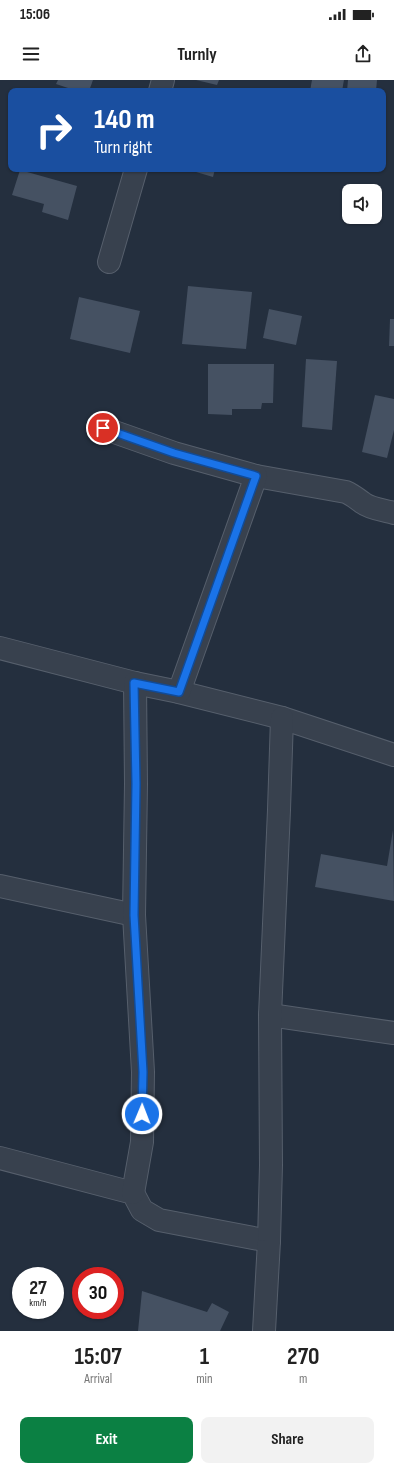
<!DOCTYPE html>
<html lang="en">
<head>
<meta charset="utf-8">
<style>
	:root { --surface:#fff; --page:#f2f2f2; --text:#222; --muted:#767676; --accent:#0b8043 }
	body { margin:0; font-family:"Sofia Sans Condensed",sans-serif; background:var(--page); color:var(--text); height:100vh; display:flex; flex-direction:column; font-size:15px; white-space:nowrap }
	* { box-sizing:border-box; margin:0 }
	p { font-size:13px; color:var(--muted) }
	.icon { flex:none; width:22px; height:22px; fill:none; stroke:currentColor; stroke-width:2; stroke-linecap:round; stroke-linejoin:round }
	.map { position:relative; height:1251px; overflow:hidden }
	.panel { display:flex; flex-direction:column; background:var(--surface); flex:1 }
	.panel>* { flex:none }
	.banner { position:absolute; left:8px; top:8px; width:378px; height:84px; border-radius:8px; box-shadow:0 1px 3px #0004; background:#1a4fa0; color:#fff; overflow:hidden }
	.tools { position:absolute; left:342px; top:104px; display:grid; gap:8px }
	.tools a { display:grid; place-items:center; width:40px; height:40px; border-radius:8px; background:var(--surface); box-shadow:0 1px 3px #0004; font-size:20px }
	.speed { position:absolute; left:12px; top:1187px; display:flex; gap:8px; font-size:20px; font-weight:700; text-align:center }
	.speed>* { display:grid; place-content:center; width:52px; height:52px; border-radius:50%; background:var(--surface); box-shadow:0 1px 3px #0004; line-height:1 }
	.speed small { font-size:10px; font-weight:400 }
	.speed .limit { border:6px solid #d22; background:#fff; color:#111 }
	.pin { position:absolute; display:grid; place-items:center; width:34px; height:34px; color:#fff; margin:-17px; border:2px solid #fff; border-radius:50%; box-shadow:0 1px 4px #0007 }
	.me { position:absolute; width:44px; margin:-22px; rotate:1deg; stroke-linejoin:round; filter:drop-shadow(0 0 3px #0008) }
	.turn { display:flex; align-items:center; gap:14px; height:84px; padding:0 20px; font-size:18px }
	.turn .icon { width:52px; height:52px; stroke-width:2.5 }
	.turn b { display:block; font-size:28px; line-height:34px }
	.eta { display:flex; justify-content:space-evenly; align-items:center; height:68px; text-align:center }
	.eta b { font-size:24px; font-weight:700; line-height:28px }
	.primary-button { display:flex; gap:8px; margin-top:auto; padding:8px 20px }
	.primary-button a { flex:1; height:46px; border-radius:8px; background:var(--accent); color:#fff; font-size:16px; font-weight:700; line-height:46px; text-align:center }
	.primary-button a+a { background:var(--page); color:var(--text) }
	.status { display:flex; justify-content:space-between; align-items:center; height:28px; padding:0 20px; background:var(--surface); direction:ltr }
	.status svg { height:11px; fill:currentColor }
	header { display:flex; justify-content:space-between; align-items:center; height:52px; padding:0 20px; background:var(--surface); font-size:18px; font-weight:700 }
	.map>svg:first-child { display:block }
	.building { fill:#455162 }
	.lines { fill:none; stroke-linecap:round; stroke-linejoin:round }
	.minor-casing { stroke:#565f6c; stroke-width:24 }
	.minor { stroke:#38414e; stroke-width:22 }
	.route-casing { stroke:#114b97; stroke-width:10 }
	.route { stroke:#1a73e8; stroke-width:7 }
</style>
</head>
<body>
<div class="status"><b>15:06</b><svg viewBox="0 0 49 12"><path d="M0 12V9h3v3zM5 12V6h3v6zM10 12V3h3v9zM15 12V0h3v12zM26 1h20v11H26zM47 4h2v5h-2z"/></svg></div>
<header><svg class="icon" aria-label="menu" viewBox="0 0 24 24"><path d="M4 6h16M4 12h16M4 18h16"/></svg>Turnly<svg class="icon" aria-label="share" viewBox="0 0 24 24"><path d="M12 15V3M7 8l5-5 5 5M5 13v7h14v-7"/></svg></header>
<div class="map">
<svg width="394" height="1251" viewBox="0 0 394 1251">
	<rect width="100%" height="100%" fill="#242f3e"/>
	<!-- building -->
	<g class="building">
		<polygon points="58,0 93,0 89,11 77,11 56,4"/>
		<polygon points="196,0 219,0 217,5"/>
		<polygon points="312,0 344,0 342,11 310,11"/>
		<polygon points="348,0 377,0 376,11 347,11"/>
		<polygon points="186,89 215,89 213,97"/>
		<polygon points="20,90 77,106 68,140 42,132 44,124 12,115"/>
		<polygon points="188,206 252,212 246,269 182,264"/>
		<polygon points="79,217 140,231 130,273 70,259"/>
		<polygon points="269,229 302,236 296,265 263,258"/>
		<polygon points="390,239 394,239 394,266 389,266"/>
		<polygon points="306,279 337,281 332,350 302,347"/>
		<polygon points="208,284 274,284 273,323 262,323 261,329 232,329 232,335 208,334"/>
		<polygon points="375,315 394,319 394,350 387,378 362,372"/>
		<polygon points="393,750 394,821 315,807 321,774 387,786"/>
		<polygon points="142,1211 207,1232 212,1223 229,1232 220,1251 138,1251"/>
	</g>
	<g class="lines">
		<!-- minor casing -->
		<g class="minor-casing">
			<g id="minor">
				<polyline points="160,11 163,0"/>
				<polyline points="109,182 136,89"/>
				<path d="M103 348 174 373 256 396 346 412C353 415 357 419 363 423 371 429 384 430 394 433"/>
				<polyline points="0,568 135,603 179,612 282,638 394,675"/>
				<polyline points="179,612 256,396"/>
				<polyline points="0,806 134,835"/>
				<polyline points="270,935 394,953"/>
				<polyline points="0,1078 133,1113 142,1130 159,1140 269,1161"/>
				<polyline points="133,1113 142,1062 143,992 134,835 136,704 135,603"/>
				<polyline points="264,1251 269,1161 271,1085 270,935 279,730 282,638"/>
			</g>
		</g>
		<!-- minor -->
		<use href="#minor" class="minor"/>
	</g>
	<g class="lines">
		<!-- route casing -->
		<g class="route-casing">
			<polyline id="route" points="103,348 174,373 256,396 179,612 134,603 136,704 134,835 143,992 142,1034"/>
		</g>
		<!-- route -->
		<use href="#route" class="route"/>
	</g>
</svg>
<div class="tools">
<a><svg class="icon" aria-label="sound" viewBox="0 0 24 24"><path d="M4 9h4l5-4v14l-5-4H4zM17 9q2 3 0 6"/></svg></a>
</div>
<div class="speed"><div>27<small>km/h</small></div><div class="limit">30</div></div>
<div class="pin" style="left:103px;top:348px;background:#d93025"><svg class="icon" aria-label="arrive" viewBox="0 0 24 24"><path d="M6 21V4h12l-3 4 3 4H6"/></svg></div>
<svg class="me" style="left:142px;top:1034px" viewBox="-20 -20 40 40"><circle r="17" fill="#1a73e8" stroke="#fff" stroke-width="3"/><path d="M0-11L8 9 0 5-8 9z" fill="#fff"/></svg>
<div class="banner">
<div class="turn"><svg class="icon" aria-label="right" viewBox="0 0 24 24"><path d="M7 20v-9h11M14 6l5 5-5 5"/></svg><div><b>140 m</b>Turn right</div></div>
</div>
</div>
<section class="panel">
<div class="eta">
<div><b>15:07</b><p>Arrival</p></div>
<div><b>1</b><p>min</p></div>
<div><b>270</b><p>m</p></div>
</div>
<div class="primary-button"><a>Exit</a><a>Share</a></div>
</section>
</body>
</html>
